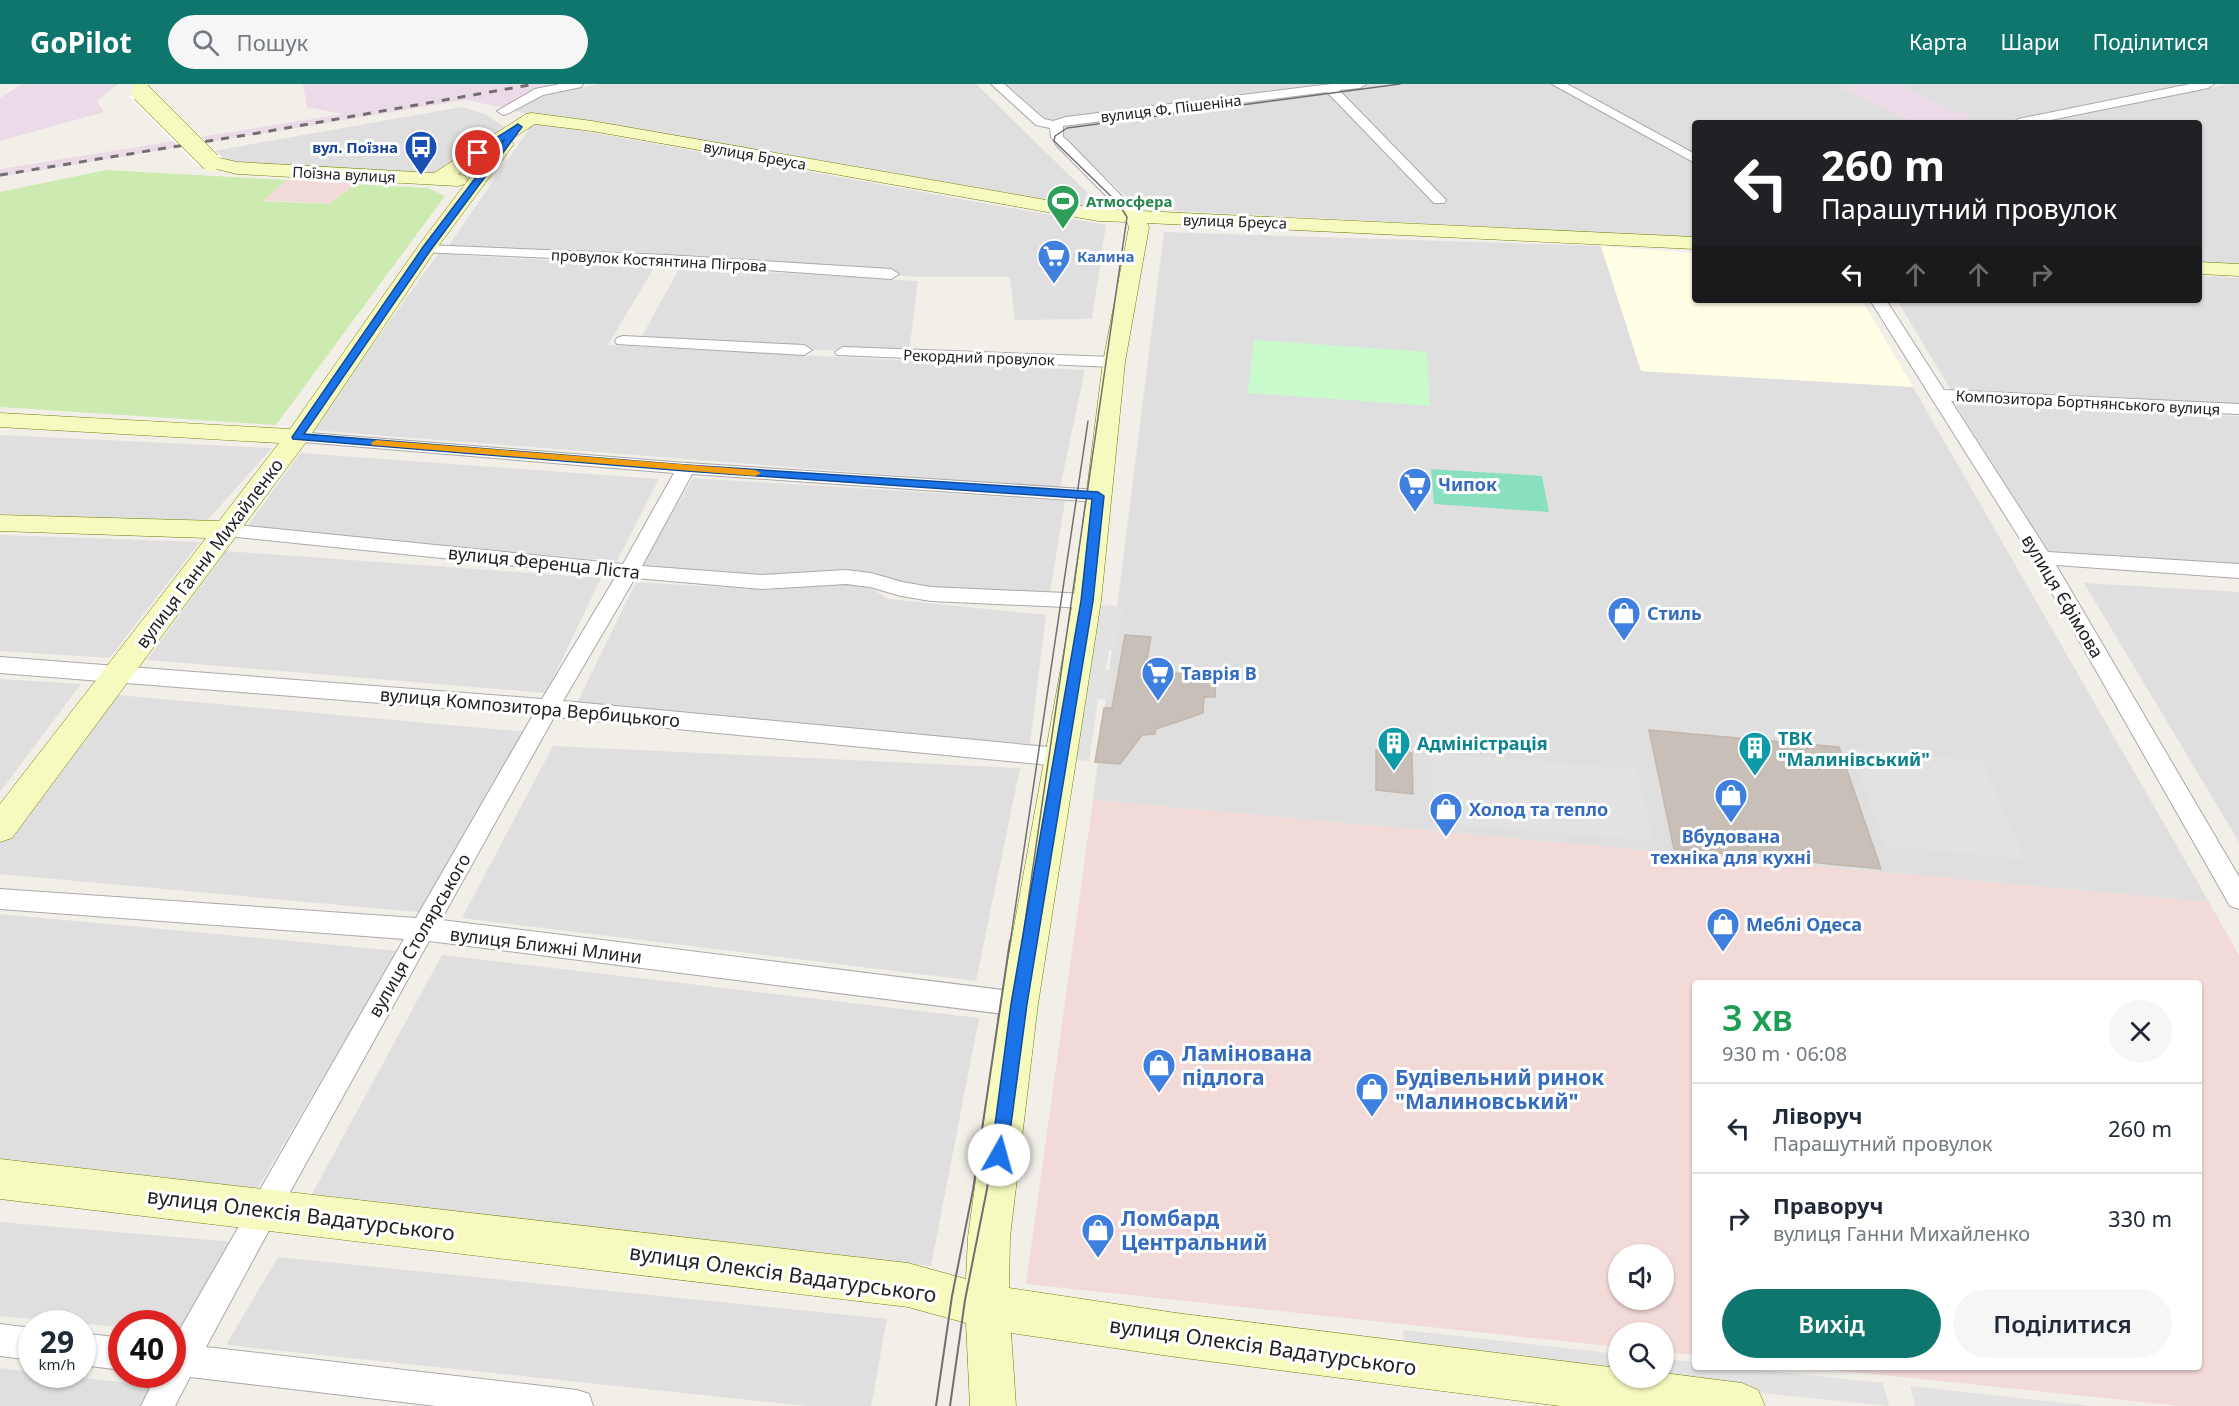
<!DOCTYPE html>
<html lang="uk">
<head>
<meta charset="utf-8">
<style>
	:root { --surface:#fff; --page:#f6f6f7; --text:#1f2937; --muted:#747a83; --line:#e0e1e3; --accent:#0f766e }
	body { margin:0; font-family:"Noto Sans",sans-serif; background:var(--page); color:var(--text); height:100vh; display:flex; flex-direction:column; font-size:22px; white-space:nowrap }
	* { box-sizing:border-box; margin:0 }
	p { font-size:20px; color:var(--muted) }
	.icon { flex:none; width:33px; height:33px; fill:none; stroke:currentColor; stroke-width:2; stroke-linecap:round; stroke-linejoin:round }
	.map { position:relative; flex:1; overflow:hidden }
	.sheet { position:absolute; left:1692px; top:896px; width:510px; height:390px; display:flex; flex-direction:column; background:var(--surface); border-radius:6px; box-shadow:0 2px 4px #0004 }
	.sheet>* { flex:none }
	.banner { position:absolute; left:1692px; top:36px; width:510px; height:183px; border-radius:6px; box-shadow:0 2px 4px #0004; background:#202124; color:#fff; overflow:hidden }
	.tools { position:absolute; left:1608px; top:1160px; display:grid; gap:12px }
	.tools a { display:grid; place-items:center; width:66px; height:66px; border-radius:50%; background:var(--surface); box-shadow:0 2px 4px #0004; font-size:30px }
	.speed { position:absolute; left:18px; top:1226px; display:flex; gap:12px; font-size:30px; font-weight:700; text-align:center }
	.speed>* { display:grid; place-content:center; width:78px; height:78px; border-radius:50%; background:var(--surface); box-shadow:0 2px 4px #0004; line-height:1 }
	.speed small { font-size:15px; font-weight:400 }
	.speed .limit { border:9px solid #d22; background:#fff; color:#111 }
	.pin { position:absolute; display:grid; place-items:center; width:51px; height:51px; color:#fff; margin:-26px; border:3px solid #fff; border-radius:50%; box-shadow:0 2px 6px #0007 }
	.me { position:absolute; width:66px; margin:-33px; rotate:7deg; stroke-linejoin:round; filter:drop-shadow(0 0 4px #0008) }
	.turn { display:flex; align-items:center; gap:21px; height:126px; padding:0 30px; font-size:27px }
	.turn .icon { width:78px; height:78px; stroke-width:2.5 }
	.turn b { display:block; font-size:42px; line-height:51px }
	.lanes { display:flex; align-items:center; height:57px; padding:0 30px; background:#0003; justify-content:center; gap:30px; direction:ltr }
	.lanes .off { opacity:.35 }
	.round { display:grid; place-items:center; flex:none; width:63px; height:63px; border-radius:32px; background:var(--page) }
	.overview { display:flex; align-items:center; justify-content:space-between; height:102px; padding:0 30px }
	h1 { font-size:36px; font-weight:600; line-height:45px; color:#1e9e55 }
	.primary-button { display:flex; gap:12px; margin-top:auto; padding:12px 30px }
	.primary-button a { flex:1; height:69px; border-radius:36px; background:var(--accent); color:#fff; font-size:24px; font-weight:600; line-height:69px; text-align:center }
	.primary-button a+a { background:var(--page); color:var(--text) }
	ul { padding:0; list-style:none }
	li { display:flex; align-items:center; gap:18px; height:90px; padding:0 30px; border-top:2px solid var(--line) }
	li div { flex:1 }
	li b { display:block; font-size:22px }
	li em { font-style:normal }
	header { display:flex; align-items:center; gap:36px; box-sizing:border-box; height:84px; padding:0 30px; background:var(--accent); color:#fff }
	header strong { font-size:28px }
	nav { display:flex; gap:33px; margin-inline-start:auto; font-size:21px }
	.search { width:420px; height:54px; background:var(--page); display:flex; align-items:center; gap:15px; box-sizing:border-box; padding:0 21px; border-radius:33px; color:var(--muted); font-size:22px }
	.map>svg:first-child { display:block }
	.residential { fill:#e0dfdf; fill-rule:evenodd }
	.commercial { fill:#f2dad9; fill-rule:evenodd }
	.industrial { fill:#ebdbe8 }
	.education { fill:#ffffe5 }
	.grass { fill:#cdebb0 }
	.park { fill:#c8facc }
	.pitch { fill:#88e0be }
	.parking { fill:#e2e2e2 }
	.pier { fill:#fff }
	.building { fill:#c7bfb8; stroke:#c4b6ab; stroke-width:1.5 }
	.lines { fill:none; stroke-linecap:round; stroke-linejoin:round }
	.street-casing { stroke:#a9a9a9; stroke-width:2 }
	.secondary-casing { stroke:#707d05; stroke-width:1 }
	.street { fill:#fff; fill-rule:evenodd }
	.secondary { fill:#f7fabf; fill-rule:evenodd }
	.tram-far1 { stroke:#707070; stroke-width:1.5 }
	.tram { stroke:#707070; stroke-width:2 }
	.rail { stroke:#707070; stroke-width:3; stroke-dasharray:8 8; stroke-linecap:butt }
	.secondary-bridge-casing { stroke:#707d05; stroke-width:20; stroke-linecap:butt }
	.secondary-bridge { stroke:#f7fabf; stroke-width:19 }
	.route { fill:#1a73e8; stroke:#114b97; stroke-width:1.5 }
	.slow { fill:#f59e0b }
	.labels { text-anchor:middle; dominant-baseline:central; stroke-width:6; stroke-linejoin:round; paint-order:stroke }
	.far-street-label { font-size:15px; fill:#222; stroke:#fff }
	.far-transit-label { font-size:15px; font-weight:bold; fill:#164399; stroke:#fff; text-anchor:end }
	.far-leisure-label { font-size:15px; font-weight:bold; fill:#27864d; stroke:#fff; text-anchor:start }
	.far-shop-label { font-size:15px; font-weight:bold; fill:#366cbe; stroke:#fff; text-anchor:start }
	.shop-label { font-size:18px; font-weight:bold; fill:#366cbe; stroke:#fff; text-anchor:start }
	.street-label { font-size:18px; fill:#222; stroke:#fff }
	.culture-label { font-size:18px; font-weight:bold; fill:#0d838f; stroke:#fff; text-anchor:start }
	.near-shop-label { font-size:21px; font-weight:bold; fill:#366cbe; stroke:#fff; text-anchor:start }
	.near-street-label { font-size:21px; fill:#222; stroke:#fff }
</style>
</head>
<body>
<header>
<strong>GoPilot</strong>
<div class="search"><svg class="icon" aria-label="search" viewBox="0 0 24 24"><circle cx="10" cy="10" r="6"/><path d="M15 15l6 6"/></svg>Пошук</div>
<nav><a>Карта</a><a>Шари</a><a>Поділитися</a></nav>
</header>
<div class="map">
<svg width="2239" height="1322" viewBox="0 0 2239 1322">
	<rect width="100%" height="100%" fill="#f2efe9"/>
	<!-- residential -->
	<g class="residential">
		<polygon points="600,0 976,0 1107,128 1088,130 514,27 537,12"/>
		<path d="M1003 0H1554L1695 81V154L1140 125ZM1329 4H1331L1446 120H1438Z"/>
		<polygon points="1561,0 1856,0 1843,4 1918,39 1695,39 1695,71"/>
		<polygon points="1897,0 2187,0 2002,39 1983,39"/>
		<polygon points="2229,0 2239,0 2239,181 2199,178 2199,39 2036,39"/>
		<polygon points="462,23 485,30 505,43 453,84 435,90 219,79 208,68"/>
		<polygon points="534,38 1106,141 1092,235 1015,236 1010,193 921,193 449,161"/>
		<polygon points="1164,148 1601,162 1641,287 1913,303 2209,818 1093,716"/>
		<polygon points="438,170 655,182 608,261 1085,286 1060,404 311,346"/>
		<polygon points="680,183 918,197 909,268 788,265 642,252"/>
		<polygon points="2199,192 2239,194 2239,320 1952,308 1897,216 2199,216"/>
		<polygon points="1954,319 2239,332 2239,481 2049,469"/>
		<polygon points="0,351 272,364 204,440 0,430"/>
		<polygon points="300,369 659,395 617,477 244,447"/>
		<polygon points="693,394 1065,417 1050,509 901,505 878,491 819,488 764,496 640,482"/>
		<polygon points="0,451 200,458 109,574 0,567"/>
		<polygon points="226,467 601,494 546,609 147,576"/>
		<polygon points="636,498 768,506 819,499 868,502 888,515 1046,531 1030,660 576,621"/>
		<polygon points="2084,499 2239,508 2239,758"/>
		<polygon points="0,595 81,600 0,708"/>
		<polygon points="106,610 527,648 428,829 0,790 0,759"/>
		<polygon points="553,662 1020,684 976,897 462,834"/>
		<polygon points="0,830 398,867 257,1105 0,1074"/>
		<polygon points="442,871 979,934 931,1182 312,1110"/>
		<polygon points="0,1138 234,1158 185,1249 173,1248 172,1239 122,1239 121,1243 0,1232"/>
		<polygon points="278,1173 887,1235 871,1322 807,1322 226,1261"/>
		<polygon points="0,1284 31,1288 32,1290 52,1290 162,1303 152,1322 0,1322"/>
	</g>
	<!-- commercial -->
	<g class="commercial">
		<polygon points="315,94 351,97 354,100 330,120 261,116 287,96"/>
		<path d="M1093 716 2209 818 2239 871V1322H2180L1805 1283 2199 1282V898H1695V1271L1664 1268V1248H1618V1263L1026 1200ZM1618 1170H1664V1215H1618Z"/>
	</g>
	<!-- industrial -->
	<g class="industrial">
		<polygon points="22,0 118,0 97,17 104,28 0,57 0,14"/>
		<polygon points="303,0 569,0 537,7 501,23 465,16 0,93 0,85 343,30 307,23"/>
		<polygon points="1856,0 1897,0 1983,39 1918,39 1842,3"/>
	</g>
	<!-- education -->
	<polygon class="education" points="1601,162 1695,169 1695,216 1862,216 1913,303 1641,287"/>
	<!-- grass -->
	<polygon class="grass" points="106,86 287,96 262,117 330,120 355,100 428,104 445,112 276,341 0,323 0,108"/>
	<!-- park -->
	<polygon class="park" points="1254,256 1427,268 1430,322 1248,309"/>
	<!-- pitch -->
	<polygon class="pitch" points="1431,385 1542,392 1549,428 1434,420"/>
	<!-- parking -->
	<g class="parking">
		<polygon points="1100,521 1123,523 1116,566 1109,566 1106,586 1113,587 1109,616 1098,615 1089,677 1075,676"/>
		<polygon points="1851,665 1982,677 2025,775 1885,762"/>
		<polygon points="1430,669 1637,685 1653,757 1435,739"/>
		<polygon points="1403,1246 1618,1270 1618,1293 1622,1294 1404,1267"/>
		<polygon points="1667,1275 1695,1278 1695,1282 1733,1283 1883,1299 1889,1322 1671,1300"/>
		<polygon points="1910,1302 2092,1322 1915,1322"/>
	</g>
	<!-- pier -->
	<polygon class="pier" points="154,5 156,8 224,75 197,82 129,12"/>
	<!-- building -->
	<g class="building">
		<polygon points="1125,551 1151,553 1145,586 1216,593 1215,613 1204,613 1203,629 1156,645 1155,650 1142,651 1120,680 1095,678 1104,624 1112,624"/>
		<polygon points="1649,646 1839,663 1881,785 1674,765"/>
		<polygon points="1376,666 1412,669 1413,710 1376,706"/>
	</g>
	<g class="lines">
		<!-- street casing -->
		<g class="street-casing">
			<g id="street">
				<polygon points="560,0 583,0 581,3 543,11 507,30 503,31 497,27 535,5"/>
				<polygon points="991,0 1004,0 1044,35 1053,37 1066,33 1331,0 1366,0 1360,4 1339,6 1446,116 1444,119 1434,119 1327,8 1063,42 1063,53 1067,56 1142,133 1135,137 1130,136 1057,62 1051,53 1050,44 1036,41"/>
				<polygon points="1552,0 1567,0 1695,70 1695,79"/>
				<polygon points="2190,0 2214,0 2208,4 2036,39 2012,39 2018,35"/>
				<polygon points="426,161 666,171 891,185 899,190 891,195 666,179 421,168 419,165 421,162"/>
				<polygon points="1870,216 1886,216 1944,306 2239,320 2239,330 1951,317 2048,468 2239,480 2239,494 2056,481 2239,793 2239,825 2230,822 2032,474"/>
				<polygon points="623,252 804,261 812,266 804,271 617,260 615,257 617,254"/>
				<polygon points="843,263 1114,273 1122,278 1114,283 837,271 835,268"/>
				<polygon points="297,348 686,379 1098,406 1105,408 1107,412 1105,416 1098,418 692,390 642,482 762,491 846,486 871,489 902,498 931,503 1087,510 1094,512 1097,517 1094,522 1087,524 931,517 901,512 870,503 846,500 762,505 635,494 563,617 1059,664 1067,667 1070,673 1067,679 1059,682 554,633 441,836 1019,908 1028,912 1032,920 1028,928 1019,932 429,857 274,1137 206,1263 577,1306 589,1310 593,1322 436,1322 190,1293 175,1322 141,1322 157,1290 172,1290 172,1259 404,855 0,825 0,805 416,834 533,631 0,589 0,573 542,615 616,492 227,452 220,450 217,446 220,442 227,440 623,480 674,389 291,357 288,353 291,349"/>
				<polygon points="0,1240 32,1244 32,1276 0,1272"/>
				<polygon points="82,1249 122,1254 122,1286 82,1281"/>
			</g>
		</g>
		<!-- secondary casing -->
		<g class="secondary-casing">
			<g id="secondary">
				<polygon points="532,29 592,37 1098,125 1695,153 1695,165 1147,139 1149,143 1125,278 1101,517 1038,920 1010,1153 1009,1204 1176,1229 1618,1284 1618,1293 1664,1293 1664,1289 1742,1299 1758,1306 1765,1322 1560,1322 1176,1273 1011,1249 1016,1322 970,1322 966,1239 908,1223 0,1115 0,1075 908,1179 966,1195 968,1153 1000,920 1073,517 1103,278 1129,143 1127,138 1098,137 592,47 535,40 510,56 514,60 434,168 306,358 12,754 0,758 0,720 206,454 0,447 0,431 219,437 279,359 0,343 0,329 290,345 419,161 487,71 458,90 465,92 467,96 465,100 458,102 237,90 204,82 202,78 204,74 211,72 237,78 434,89 526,30"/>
				<polygon points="2199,178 2239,180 2239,192 2199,190"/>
			</g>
		</g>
		<!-- street -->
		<use href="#street" class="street"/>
		<!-- secondary -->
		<use href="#secondary" class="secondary"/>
		<!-- tram-far1 -->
		<g class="tram-far1">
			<polyline points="1010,859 1088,337"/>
			<polyline points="1022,859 1127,133 1118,119 1054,57 1055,52 1067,44 1400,0"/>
		</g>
		<!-- tram -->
		<g class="tram">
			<polyline points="936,1322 952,1212 973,1106 1010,857"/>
			<polyline points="950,1322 965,1216 987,1105 1023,857"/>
		</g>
		<!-- rail -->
		<polyline class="rail" points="0,91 258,49 535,0"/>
		<!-- secondary-bridge casing -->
		<g class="secondary-bridge-casing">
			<polyline id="secondary-bridge" points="141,8 211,78"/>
		</g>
		<!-- secondary-bridge -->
		<use href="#secondary-bridge" class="secondary-bridge"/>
	</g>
	<!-- route -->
	<polygon class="route" points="518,40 522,43 430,167 304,350 686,381 1098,408 1104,412 1093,517 1027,920 1006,1078 999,1080 993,1078 991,1071 1011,920 1081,517 1092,415 686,387 293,355 292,353 423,163 505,55 481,71 475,71 475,67"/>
	<!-- slow -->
	<polygon class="slow" points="376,356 755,386 761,389 755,392 372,361 371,359"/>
	<!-- icons -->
	<defs>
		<g id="bus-pin" transform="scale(1.725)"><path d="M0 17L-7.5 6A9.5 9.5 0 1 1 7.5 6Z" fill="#1a4fb4" stroke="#fff"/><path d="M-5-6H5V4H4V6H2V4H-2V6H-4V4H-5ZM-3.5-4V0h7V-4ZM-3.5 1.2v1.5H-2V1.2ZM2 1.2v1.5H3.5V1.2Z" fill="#fff"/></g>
		<g id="stadium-pin" transform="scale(1.725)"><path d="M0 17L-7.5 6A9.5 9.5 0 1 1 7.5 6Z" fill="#2e9e5b" stroke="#fff"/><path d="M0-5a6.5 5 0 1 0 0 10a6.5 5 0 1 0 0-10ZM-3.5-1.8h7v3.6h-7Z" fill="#fff"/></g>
		<g id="supermarket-pin" transform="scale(1.725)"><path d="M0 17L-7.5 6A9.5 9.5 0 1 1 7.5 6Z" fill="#3f7fe0" stroke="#fff"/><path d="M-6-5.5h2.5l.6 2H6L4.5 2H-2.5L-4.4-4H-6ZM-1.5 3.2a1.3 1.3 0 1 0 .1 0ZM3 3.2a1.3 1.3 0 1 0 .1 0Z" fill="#fff"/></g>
		<g id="shop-pin" transform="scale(1.725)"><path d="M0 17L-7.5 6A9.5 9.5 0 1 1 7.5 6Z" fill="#3f7fe0" stroke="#fff"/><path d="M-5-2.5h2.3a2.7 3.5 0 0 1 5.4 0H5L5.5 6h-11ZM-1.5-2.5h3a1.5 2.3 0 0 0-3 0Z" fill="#fff"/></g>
		<g id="building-pin" transform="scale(1.725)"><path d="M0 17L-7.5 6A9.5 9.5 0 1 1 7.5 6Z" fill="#0f9aa8" stroke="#fff"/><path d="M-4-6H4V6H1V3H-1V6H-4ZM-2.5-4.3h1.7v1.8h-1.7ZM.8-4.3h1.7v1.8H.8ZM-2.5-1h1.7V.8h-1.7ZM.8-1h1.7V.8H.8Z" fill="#fff"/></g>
	</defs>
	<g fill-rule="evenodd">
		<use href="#bus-pin" x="421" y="63"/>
		<use href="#stadium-pin" x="1063" y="117"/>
		<use href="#supermarket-pin" x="1054" y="172"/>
		<use href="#supermarket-pin" x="1415" y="400"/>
		<use href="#shop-pin" x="1624" y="529"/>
		<use href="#supermarket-pin" x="1158" y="589"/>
		<use href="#building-pin" x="1394" y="659"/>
		<use href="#building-pin" x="1755" y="664"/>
		<use href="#shop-pin" x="1731" y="711"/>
		<use href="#shop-pin" x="1446" y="725"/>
		<use href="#shop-pin" x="1723" y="840"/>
		<use href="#shop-pin" x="1159" y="981"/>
		<use href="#shop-pin" x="1372" y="1005"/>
		<use href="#shop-pin" x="1098" y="1146"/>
	</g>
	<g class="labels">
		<!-- far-street labels -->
		<g class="far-street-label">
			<text transform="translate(1171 24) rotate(-7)">вулиця Ф. Пішеніна</text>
			<text transform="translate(755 71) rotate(10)">вулиця Бреуса</text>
			<text transform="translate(344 90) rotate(3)">Поїзна вулиця</text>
			<text transform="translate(1235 137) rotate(2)">вулиця Бреуса</text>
			<text transform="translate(659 176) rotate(3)">провулок Костянтина Пігрова</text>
			<text transform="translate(979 273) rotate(2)">Рекордний провулок</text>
			<text transform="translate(2088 318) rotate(3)">Композитора Бортнянського вулиця</text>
		</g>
		<!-- far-transit labels -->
		<g class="far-transit-label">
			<text x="398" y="63">вул. Поїзна</text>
		</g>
		<!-- far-leisure labels -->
		<g class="far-leisure-label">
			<text x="1086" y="117">Атмосфера</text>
		</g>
		<!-- far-shop labels -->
		<g class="far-shop-label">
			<text x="1077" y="172">Калина</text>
		</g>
		<!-- shop labels -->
		<g class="shop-label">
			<text x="1438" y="400">Чипок</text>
			<text x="1647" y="529">Стиль</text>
			<text x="1181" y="589">Таврія В</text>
			<text x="1469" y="725">Холод та тепло</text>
			<text x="1731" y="752" text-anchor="middle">Вбудована<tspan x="1731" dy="21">техніка для кухні</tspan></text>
			<text x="1746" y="840">Меблі Одеса</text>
		</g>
		<!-- street labels -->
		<g class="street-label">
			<text transform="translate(209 469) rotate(-53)">вулиця Ганни Михайленко</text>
			<text transform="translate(544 478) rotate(6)">вулиця Ференца Ліста</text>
			<text transform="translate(2063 512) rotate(59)">вулиця Єфімова</text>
			<text transform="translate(530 623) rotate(5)">вулиця Композитора Вербицького</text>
			<text transform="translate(419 851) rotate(-60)">вулиця Столярського</text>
			<text transform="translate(546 861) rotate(7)">вулиця Ближні Млини</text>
		</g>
		<!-- culture labels -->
		<g class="culture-label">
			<text x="1778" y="654">ТВК<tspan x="1778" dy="21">"Малинівський"</tspan></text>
			<text x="1417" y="659">Адміністрація</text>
		</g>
		<!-- near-shop labels -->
		<g class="near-shop-label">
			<text x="1182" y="969">Ламінована<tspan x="1182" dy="24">підлога</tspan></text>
			<text x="1395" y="993">Будівельний ринок<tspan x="1395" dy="24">"Малиновський"</tspan></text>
			<text x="1121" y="1134">Ломбард<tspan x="1121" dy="24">Центральний</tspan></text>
		</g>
		<!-- near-street labels -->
		<g class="near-street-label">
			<text transform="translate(301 1130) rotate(7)">вулиця Олексія Вадатурського</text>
			<text transform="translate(783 1189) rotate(8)">вулиця Олексія Вадатурського</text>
			<text transform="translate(1263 1262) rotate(8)">вулиця Олексія Вадатурського</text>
		</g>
	</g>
</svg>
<div class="tools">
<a><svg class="icon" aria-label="sound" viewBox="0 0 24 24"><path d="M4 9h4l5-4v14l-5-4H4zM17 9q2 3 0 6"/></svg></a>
<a><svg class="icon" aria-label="search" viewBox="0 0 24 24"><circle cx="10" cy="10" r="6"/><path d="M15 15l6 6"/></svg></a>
</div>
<div class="speed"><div>29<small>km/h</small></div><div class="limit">40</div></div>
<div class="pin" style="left:478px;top:69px;background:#d93025"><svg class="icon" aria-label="arrive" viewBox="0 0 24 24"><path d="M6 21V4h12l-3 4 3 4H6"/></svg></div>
<svg class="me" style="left:999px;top:1071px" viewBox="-20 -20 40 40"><circle r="19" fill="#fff"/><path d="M0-13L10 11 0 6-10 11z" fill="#1a73e8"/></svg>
<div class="banner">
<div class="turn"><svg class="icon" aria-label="left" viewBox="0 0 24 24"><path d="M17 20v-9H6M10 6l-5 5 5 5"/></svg><div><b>260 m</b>Парашутний провулок</div></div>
<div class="lanes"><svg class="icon" aria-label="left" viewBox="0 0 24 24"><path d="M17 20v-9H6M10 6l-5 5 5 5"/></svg><svg class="icon off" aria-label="ahead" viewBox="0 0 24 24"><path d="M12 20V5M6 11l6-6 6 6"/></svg><svg class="icon off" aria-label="ahead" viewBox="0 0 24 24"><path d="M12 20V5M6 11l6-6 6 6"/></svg><svg class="icon off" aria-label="right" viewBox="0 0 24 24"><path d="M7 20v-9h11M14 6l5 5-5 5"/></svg></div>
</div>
<section class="sheet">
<div class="overview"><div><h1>3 хв</h1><p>930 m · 06:08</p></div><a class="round"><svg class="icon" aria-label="close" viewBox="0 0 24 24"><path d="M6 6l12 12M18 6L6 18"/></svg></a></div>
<ul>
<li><svg class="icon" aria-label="left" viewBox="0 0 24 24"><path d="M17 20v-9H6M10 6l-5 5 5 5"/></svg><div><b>Ліворуч</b><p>Парашутний провулок</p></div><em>260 m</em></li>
<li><svg class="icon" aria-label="right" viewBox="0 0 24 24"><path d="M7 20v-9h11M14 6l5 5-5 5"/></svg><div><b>Праворуч</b><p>вулиця Ганни Михайленко</p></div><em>330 m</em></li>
</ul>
<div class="primary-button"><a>Вихід</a><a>Поділитися</a></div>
</section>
</div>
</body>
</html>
